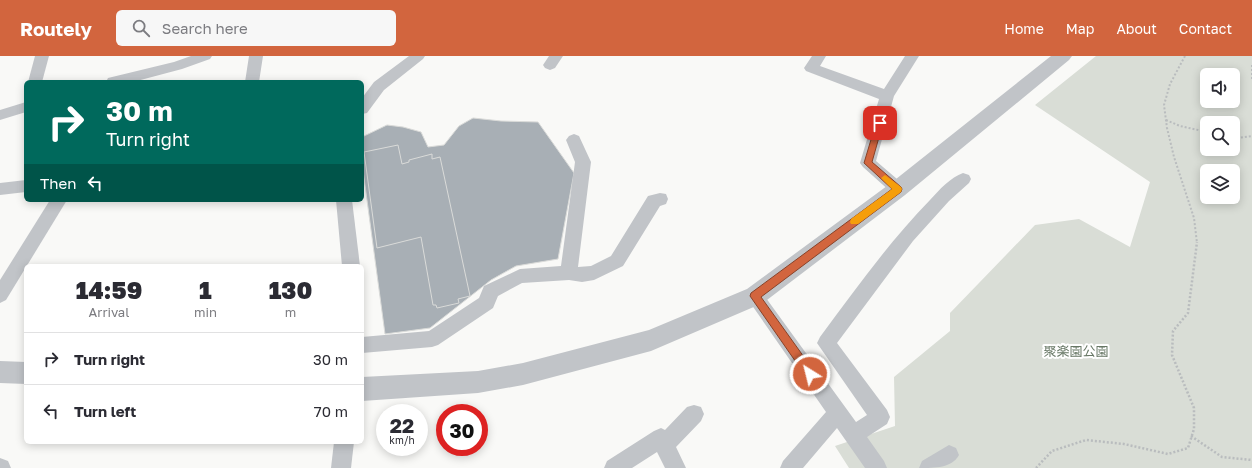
<!DOCTYPE html>
<html lang="en">
<head>
<meta charset="utf-8">
<style>
	:root { --surface:#fff; --page:#f7f7f7; --text:#2b2b33; --muted:#7c7c81; --line:#e1e1e2; --accent:#d2653e }
	body { margin:0; font-family:"Golos Text","Noto Sans JP",sans-serif; background:var(--page); color:var(--text); height:100vh; display:flex; flex-direction:column; font-size:15px; white-space:nowrap }
	* { box-sizing:border-box; margin:0 }
	p { font-size:13px; color:var(--muted) }
	.icon { flex:none; width:22px; height:22px; fill:none; stroke:currentColor; stroke-width:2; stroke-linecap:round; stroke-linejoin:round }
	.map { position:relative; flex:1; overflow:hidden }
	.drawer { position:absolute; left:24px; top:208px; width:340px; height:180px; display:flex; flex-direction:column; background:var(--surface); border-radius:6px; box-shadow:0 2px 10px #0003 }
	.drawer>* { flex:none }
	.guide { position:absolute; left:24px; top:24px; width:340px; height:122px; border-radius:6px; box-shadow:0 2px 10px #0003; background:#00695c; color:#fff; overflow:hidden }
	.tools { position:absolute; left:1200px; top:12px; display:grid; gap:8px }
	.tools a { display:grid; place-items:center; width:40px; height:40px; border-radius:6px; background:var(--surface); box-shadow:0 2px 10px #0003; font-size:20px }
	.speed { position:absolute; left:376px; top:348px; display:flex; gap:8px; font-size:20px; font-weight:700; text-align:center }
	.speed>* { display:grid; place-content:center; width:52px; height:52px; border-radius:50%; background:var(--surface); box-shadow:0 2px 10px #0003; line-height:1 }
	.speed small { font-size:10px; font-weight:400 }
	.speed .limit { border:6px solid #d22; background:#fff; color:#111 }
	.pin { position:absolute; display:grid; place-items:center; width:34px; height:34px; color:#fff; margin:-17px; border-radius:8px; box-shadow:0 2px 6px #0006 }
	.me { position:absolute; width:44px; margin:-22px; rotate:324deg; stroke-linejoin:round; filter:drop-shadow(0 0 3px #0008) }
	.turn { display:flex; align-items:center; gap:14px; height:84px; padding:0 16px; font-size:18px }
	.turn .icon { width:52px; height:52px; stroke-width:2.5 }
	.turn b { display:block; font-size:28px; line-height:34px }
	.then { display:flex; align-items:center; height:38px; padding:0 16px; background:#0003; gap:8px; font-size:15px }
	.eta { display:flex; justify-content:space-evenly; align-items:center; height:68px; text-align:center }
	.eta b { font-size:24px; font-weight:800; line-height:28px }
	ul { padding:0; list-style:none }
	li { display:flex; align-items:center; gap:12px; height:52px; padding:0 16px; border-top:1px solid var(--line) }
	li div { flex:1 }
	li b { display:block; font-size:15px }
	li em { font-style:normal }
	header { display:flex; align-items:center; gap:24px; box-sizing:border-box; height:56px; padding:0 20px; background:var(--accent); color:#fff }
	header strong { font-size:19px }
	nav { display:flex; gap:22px; margin-inline-start:auto; font-size:14px }
	.search { width:280px; height:36px; background:var(--page); display:flex; align-items:center; gap:10px; box-sizing:border-box; padding:0 14px; border-radius:6px; color:var(--muted); font-size:15px }
	.map>svg:first-child { display:block }
	.green { fill:#d9ddd6; fill-rule:evenodd }
	.building { fill:#a8afb5; stroke:#dadbd9 }
	.lines { fill:none; stroke-linecap:round; stroke-linejoin:round }
	.path-far1 { stroke:#b9bcbe; stroke-width:2; stroke-dasharray:2 2; stroke-linecap:butt }
	.path { stroke:#b9bcbe; stroke-width:2.5; stroke-dasharray:2 2; stroke-linecap:butt }
	.minor { fill:#c1c4c8; fill-rule:evenodd }
	.tertiary { fill:#c1c4c8; fill-rule:evenodd }
	.route { fill:#d2653e; stroke:#884228 }
	.slow { fill:#f59e0b }
	.labels { text-anchor:middle; dominant-baseline:central; stroke-width:4; stroke-linejoin:round; paint-order:stroke }
	.park-label { font-size:13px; fill:#677765; stroke:#fff }
</style>
</head>
<body>
<header>
<strong>Routely</strong>
<div class="search"><svg class="icon" aria-label="search" viewBox="0 0 24 24"><circle cx="10" cy="10" r="6"/><path d="M15 15l6 6"/></svg>Search here</div>
<nav><a>Home</a><a>Map</a><a>About</a><a>Contact</a></nav>
</header>
<div class="map">
<svg width="1252" height="412" viewBox="0 0 1252 412">
	<rect width="100%" height="100%" fill="#f9f9f7"/>
	<!-- green -->
	<path class="green" d="M1096 0H1252V412H849L835 390 895 370 894 321 950 275V257L1035 169 1079 163 1130 191 1150 126 1035 49ZM1207 19H1233V45H1207ZM1207 67H1233V93H1207ZM1207 115H1233V141H1207Z"/>
	<!-- building -->
	<g class="building">
		<polygon points="473,62 501,65 538,66 574,117 558,203 516,210 491,224 430,272 385,278 362,107 362,81 387,69 403,71 421,76 428,91 444,89 459,70"/>
		<polygon points="398,89 402,108 409,106 409,104 432,98 432,103 440,101 470,240 458,243 459,247 437,252 436,249 433,249 421,181 377,192 364,96"/>
	</g>
	<g class="lines">
		<!-- path-far1 -->
		<g class="path-far1">
			<polyline points="1185,0 1170,28 1164,49 1167,72 1174,101 1194,162 1197,187"/>
			<polyline points="1252,9 1252,24"/>
			<polyline points="1166,64 1180,70 1207,76"/>
			<polyline points="1233,81 1238,82 1252,80"/>
		</g>
		<!-- path -->
		<g class="path">
			<polyline points="1191,380 1222,401 1252,404"/>
			<polyline points="1036,412 1052,395 1086,384 1124,388 1168,398 1188,392 1194,373 1194,352 1172,299 1173,275 1188,257 1197,186"/>
		</g>
		<!-- minor -->
		<g class="minor">
			<polygon points="35,0 49,0 42,26 28,26"/>
			<polygon points="191,0 212,0 210,3 182,13 133,26 106,26 108,22 174,6"/>
			<polygon points="249,0 263,0 259,26 245,26"/>
			<polygon points="409,0 425,0 423,3 384,34 367,57 362,58 362,42 374,26"/>
			<polygon points="549,0 563,0 555,12 550,14 545,12 543,9"/>
			<polygon points="812,0 826,0 820,10 884,33 905,0 919,0 894,40 876,105 904,129 906,133 904,137 898,139 892,137 863,111 860,107 879,43 806,15 804,12"/>
			<polygon points="26,46 26,56 0,64 0,54"/>
			<polygon points="574,78 579,80 591,106 578,211 591,210 611,200 648,140 660,137 666,138 668,143 666,148 660,150 623,210 594,224 582,226 569,224 522,227 498,240 493,252 438,289 432,291 362,297 362,281 429,275 479,242 484,230 520,213 561,210 575,106 566,84 569,80"/>
			<path d="M963 117 969 119 971 123 969 127 949 145 913 185 837 287 887 354 890 361 887 368 867 381 884 405 887 412H865L837 372 803 412H780L783 405 826 356 749 245 746 240 749 235 755 232 761 235 856 366 867 359 817 287 820 281C855 234 889 186 930 144 939 134 951 121 963 117Z"/>
			<polygon points="26,124 26,136 0,139 0,127"/>
			<polygon points="50,144 67,144 6,244 0,247 0,224"/>
			<polygon points="336,144 352,144 360,210 342,210"/>
			<polygon points="694,349 701,351 704,358 701,365 676,391 686,412 665,412 657,396 632,412 604,412 607,405 654,375 661,372 665,374 687,351"/>
			<polygon points="334,386 354,386 351,412 331,412"/>
			<path d="M949 389 956 392 959 399C952 412 935 412 919 412L922 405Z"/>
			<polygon points="0,402 8,405 11,412 0,412"/>
		</g>
		<!-- tertiary -->
		<g class="tertiary">
			<polygon points="1051,0 1072,0 1069,4 905,139 763,247 651,295 523,329 478,337 362,345 362,321 478,315 523,307 649,274 747,233 891,127"/>
			<polygon points="0,305 26,306 26,328 0,327"/>
		</g>
	</g>
	<!-- route -->
	<polygon class="route" points="880,64 883,67 872,106 901,131 902,133 901,136 761,241 814,315 815,318 814,322 810,323 807,322 750,240 751,237 892,133 864,107 876,67"/>
	<!-- slow -->
	<polygon class="slow" points="885,119 901,131 902,133 901,136 858,168 851,168 850,166 851,163 892,133 881,122"/>
	<g class="labels">
		<!-- park labels -->
		<g class="park-label">
			<text x="1076" y="295">聚楽園公園</text>
		</g>
	</g>
</svg>
<div class="tools">
<a><svg class="icon" aria-label="sound" viewBox="0 0 24 24"><path d="M4 9h4l5-4v14l-5-4H4zM17 9q2 3 0 6"/></svg></a>
<a><svg class="icon" aria-label="search" viewBox="0 0 24 24"><circle cx="10" cy="10" r="6"/><path d="M15 15l6 6"/></svg></a>
<a><svg class="icon" aria-label="layers" viewBox="0 0 24 24"><path d="M12 4l9 5-9 5-9-5zM3 14l9 5 9-5"/></svg></a>
</div>
<div class="speed"><div>22<small>km/h</small></div><div class="limit">30</div></div>
<div class="pin" style="left:880px;top:67px;background:#d93025"><svg class="icon" aria-label="arrive" viewBox="0 0 24 24"><path d="M6 21V4h12l-3 4 3 4H6"/></svg></div>
<svg class="me" style="left:810px;top:318px" viewBox="-20 -20 40 40"><circle r="17" fill="#d2653e" stroke="#fff" stroke-width="3"/><path d="M0-11L8 9 0 5-8 9z" fill="#fff"/></svg>
<div class="guide">
<div class="turn"><svg class="icon" aria-label="right" viewBox="0 0 24 24"><path d="M7 20v-9h11M14 6l5 5-5 5"/></svg><div><b>30 m</b>Turn right</div></div>
<div class="then">Then<svg class="icon" aria-label="left" viewBox="0 0 24 24"><path d="M17 20v-9H6M10 6l-5 5 5 5"/></svg></div>
</div>
<section class="drawer">
<div class="eta">
<div><b>14:59</b><p>Arrival</p></div>
<div><b>1</b><p>min</p></div>
<div><b>130</b><p>m</p></div>
</div>
<ul>
<li><svg class="icon" aria-label="right" viewBox="0 0 24 24"><path d="M7 20v-9h11M14 6l5 5-5 5"/></svg><div><b>Turn right</b></div><em>30 m</em></li>
<li><svg class="icon" aria-label="left" viewBox="0 0 24 24"><path d="M17 20v-9H6M10 6l-5 5 5 5"/></svg><div><b>Turn left</b></div><em>70 m</em></li>
</ul>
</section>
</div>
</body>
</html>
